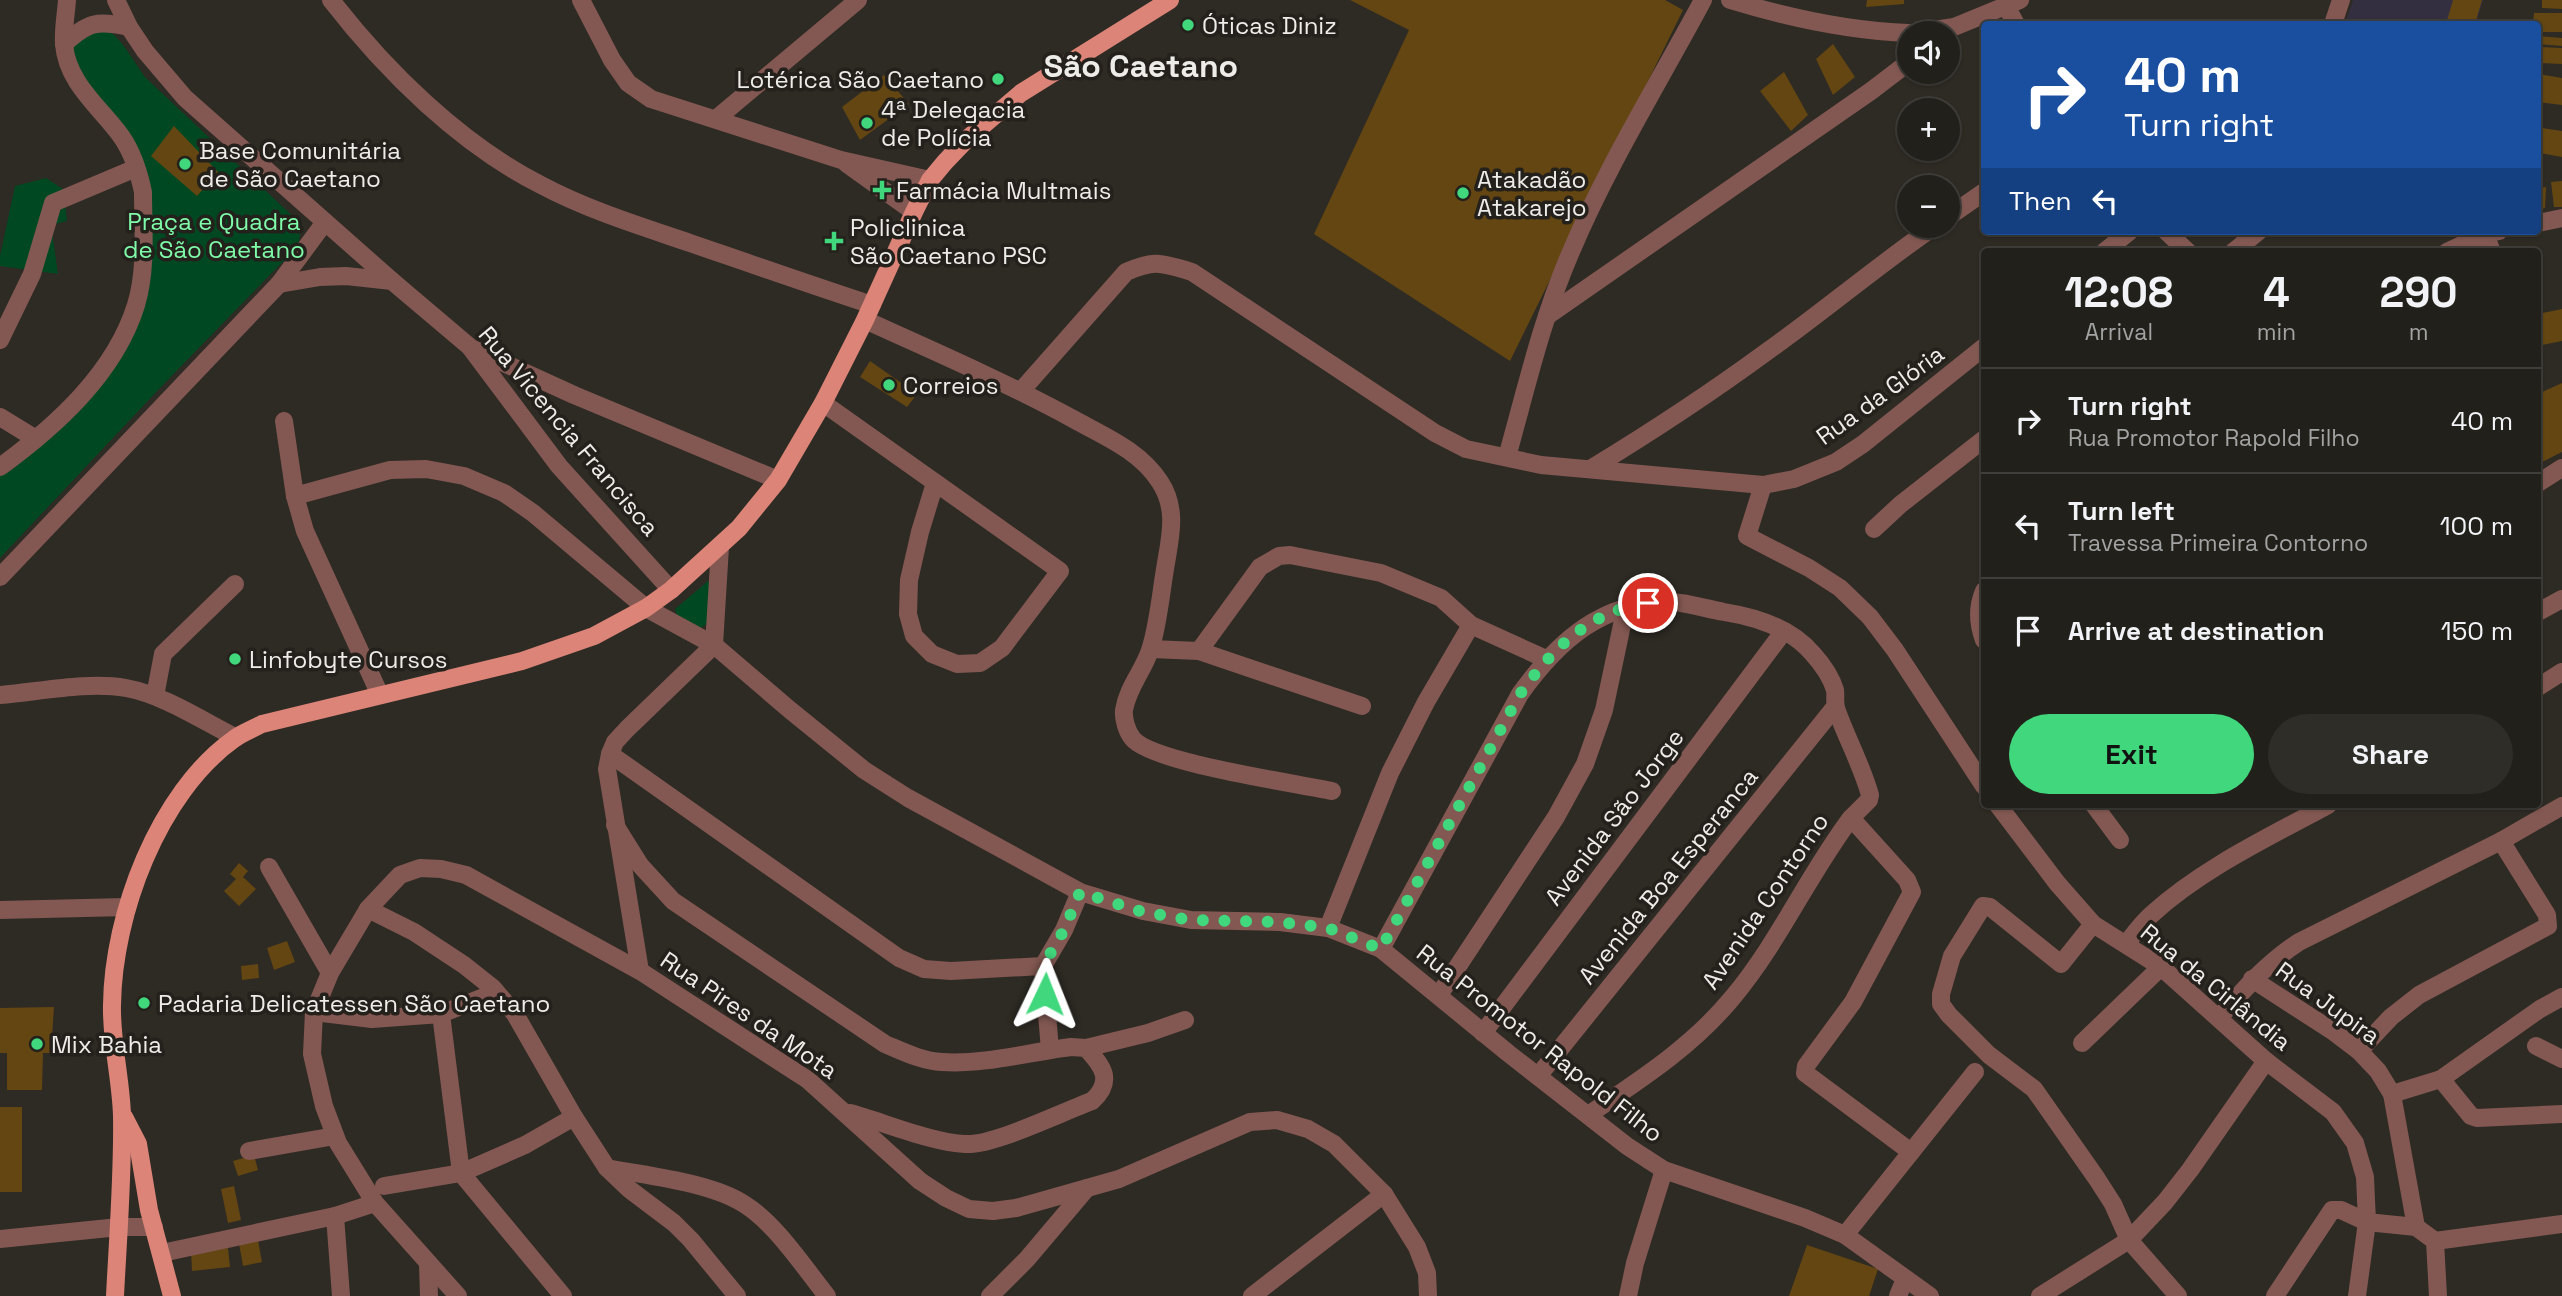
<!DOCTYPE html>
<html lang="en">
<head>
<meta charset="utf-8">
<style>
	:root { --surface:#22201b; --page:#2e2d28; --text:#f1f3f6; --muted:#a2a3a3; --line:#3f3e3a; --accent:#41d77c }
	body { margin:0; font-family:"Space Grotesk",sans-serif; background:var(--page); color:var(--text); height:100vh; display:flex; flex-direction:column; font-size:26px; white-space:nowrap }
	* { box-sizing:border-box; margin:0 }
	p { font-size:23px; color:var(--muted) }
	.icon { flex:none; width:38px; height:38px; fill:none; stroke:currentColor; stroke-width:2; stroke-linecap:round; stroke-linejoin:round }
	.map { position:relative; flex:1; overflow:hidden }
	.panel { position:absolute; left:1981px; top:248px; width:560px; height:560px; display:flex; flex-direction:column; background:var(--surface); border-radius:7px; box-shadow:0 2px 5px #0004,0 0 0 2px var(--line) }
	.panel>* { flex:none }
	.banner { position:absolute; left:1981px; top:21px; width:560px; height:214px; border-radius:7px; box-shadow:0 2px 5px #0004,0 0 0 2px var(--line); background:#1a4fa0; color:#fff; overflow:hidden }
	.buttons { position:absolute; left:1897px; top:21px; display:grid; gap:14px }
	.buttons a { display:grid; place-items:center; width:63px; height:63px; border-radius:50%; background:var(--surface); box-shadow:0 2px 5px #0004,0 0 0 2px var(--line); font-size:35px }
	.pin { position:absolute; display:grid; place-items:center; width:60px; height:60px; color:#fff; margin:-30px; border:4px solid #fff; border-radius:50%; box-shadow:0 2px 7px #0007 }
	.me { position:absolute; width:77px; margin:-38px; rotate:2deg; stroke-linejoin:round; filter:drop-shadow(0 0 5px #0008) }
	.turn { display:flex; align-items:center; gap:24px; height:147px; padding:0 28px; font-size:32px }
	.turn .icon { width:91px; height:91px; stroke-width:2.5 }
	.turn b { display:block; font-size:49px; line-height:60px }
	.then { display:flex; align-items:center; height:66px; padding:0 28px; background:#0003; gap:14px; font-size:26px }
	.eta { display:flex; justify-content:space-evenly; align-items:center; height:119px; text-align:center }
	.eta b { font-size:42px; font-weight:700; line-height:49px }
	.action { display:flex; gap:14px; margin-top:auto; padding:14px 28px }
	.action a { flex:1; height:80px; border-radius:42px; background:var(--accent); color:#111; font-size:28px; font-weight:700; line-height:80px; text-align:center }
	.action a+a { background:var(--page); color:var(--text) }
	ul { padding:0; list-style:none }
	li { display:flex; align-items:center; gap:21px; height:105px; padding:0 28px; border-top:2px solid var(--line) }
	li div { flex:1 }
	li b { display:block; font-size:26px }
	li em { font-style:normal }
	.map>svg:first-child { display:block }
	.education { fill:#342f40 }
	.green { fill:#004822 }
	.building { fill:#634611 }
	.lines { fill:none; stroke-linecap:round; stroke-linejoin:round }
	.minor { stroke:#835852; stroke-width:18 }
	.major { stroke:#db8477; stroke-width:18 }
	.route { stroke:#41d77c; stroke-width:12; stroke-dasharray:0 21.6 }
	.poi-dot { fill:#41d77c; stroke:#24201b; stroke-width:2.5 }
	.labels { text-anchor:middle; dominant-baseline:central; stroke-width:7; stroke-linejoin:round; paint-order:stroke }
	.poi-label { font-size:24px; fill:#eeece8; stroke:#24201b; text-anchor:start }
	.park-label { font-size:24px; fill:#7efaa9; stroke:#24201b }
	.street-label { font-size:24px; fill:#eeece8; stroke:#24201b }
	.district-label { font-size:32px; font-weight:bold; fill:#eeece8; stroke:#24201b }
</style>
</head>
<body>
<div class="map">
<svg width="2562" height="1296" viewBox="0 0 2562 1296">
	<rect width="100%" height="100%" fill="#2e2a24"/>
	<!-- education -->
	<polygon class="education" points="2353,0 2483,0 2476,24 2345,24"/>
	<!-- green -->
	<g class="green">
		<path d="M108 30C123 40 134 62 145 77L302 225 298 246 161 387 0 558V474L92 392 143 292 148 182 73 63 72 43 83 31Z"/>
		<polygon points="46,178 63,189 67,221 51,225 58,274 0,266 0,256 15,186"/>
		<polygon points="708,581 713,582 707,624 699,629 677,616 675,609"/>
	</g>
	<!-- building -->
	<g class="building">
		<polygon points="1350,0 1665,0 1683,10 1510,361 1314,234 1409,30"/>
		<polygon points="1867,0 1904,0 1904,4 1866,7"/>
		<polygon points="2453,0 2482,0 2475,24 2446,24"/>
		<polygon points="2542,0 2562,0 2562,9 2542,8"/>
		<polygon points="2534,13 2562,13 2562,32 2538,32 2538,24 2533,24"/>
		<polygon points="2538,36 2562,38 2562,46 2538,44"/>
		<polygon points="1833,44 1855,77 1833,95 1816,59"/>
		<polygon points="2538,47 2562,48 2562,64 2538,63"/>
		<polygon points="1784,72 1808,115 1791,131 1760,91"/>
		<polygon points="2538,74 2562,78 2562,105 2538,102"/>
		<polygon points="884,75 909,104 860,140 842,107"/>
		<polygon points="174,126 218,172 197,196 151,156"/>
		<polygon points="2542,128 2562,131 2562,157 2540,153"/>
		<polygon points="2562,181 2562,207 2554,207 2551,182"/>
		<polygon points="2546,187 2545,208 2538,210 2538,188"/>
		<polygon points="2562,309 2562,341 2542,345 2538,314"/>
		<polygon points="870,361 917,394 907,407 860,377"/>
		<polygon points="2562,383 2562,452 2538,464 2538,394"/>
		<polygon points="239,863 248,871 243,877 256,889 239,906 224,891 236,879 230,874"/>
		<polygon points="287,941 295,962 274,970 267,948"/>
		<polygon points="258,964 259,978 242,980 241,966"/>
		<polygon points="54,1007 51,1053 43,1053 42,1090 7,1090 7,1053 0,1053 0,1008"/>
		<rect x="0" y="1107" width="22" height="85"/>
		<polygon points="254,1155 258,1170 238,1176 233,1161"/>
		<polygon points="234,1186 241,1220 228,1223 221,1189"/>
		<polygon points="257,1235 262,1262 243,1266 238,1238"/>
		<polygon points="1807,1245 1878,1269 1869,1296 1789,1296"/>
		<polygon points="228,1248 230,1267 192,1271 191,1251"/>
	</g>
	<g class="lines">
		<!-- minor -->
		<g class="minor">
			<polyline points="116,0 129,27 145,51 185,98 392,281 470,347 559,466 671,590"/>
			<path d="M331 0C386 71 460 144 541 185 588 210 640 226 690 243 751 264 811 285 872 305"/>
			<polyline points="581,0 612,60 628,83 651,99 841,160 930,180"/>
			<path d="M1730 0C1789 18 1847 31 1909 33"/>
			<polyline points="2006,6 2016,24"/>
			<polyline points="2333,24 2341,0"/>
			<polyline points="1915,33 1954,27 2020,0"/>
			<path d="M64 44C88 22 97 20 129 27"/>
			<polyline points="716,119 858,0"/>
			<polyline points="847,164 914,212"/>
			<polyline points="1948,217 1984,192"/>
			<polyline points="2538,223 2562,218"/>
			<polyline points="2166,231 2188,252"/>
			<polyline points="2485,234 2492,252"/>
			<polyline points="2104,252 2130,231"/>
			<polyline points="2233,252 2259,231"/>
			<polyline points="2447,252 2485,234 2499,231"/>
			<polyline points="279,284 320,277 346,276 392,281"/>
			<polyline points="1547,316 1871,91 1909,62"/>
			<path d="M865 320C936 352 1007 383 1075 420 1106 437 1140 451 1160 482 1177 508 1171 534 1166 563 1161 591 1159 620 1151 647 1145 669 1128 686 1124 710 1123 719 1127 732 1133 739 1154 763 1295 783 1332 791"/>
			<polyline points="0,340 32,274 53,203 136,168"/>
			<polyline points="473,349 574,395 778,480"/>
			<path d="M1021 391 1126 272C1155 259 1162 263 1192 272L1435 433 1466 449 1541 465 1763 485 1794 479 1836 462 1863 444 1984 347"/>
			<polyline points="823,403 1060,571 1002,648 980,663 957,664 932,654 914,636 908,614 909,580 920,532 935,483"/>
			<polyline points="0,417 36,439"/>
			<polyline points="284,421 295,496 305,531 380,695"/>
			<path d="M1507 457C1526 389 1542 319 1570 254 1606 168 1659 82 1703 0"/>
			<path d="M0 467C56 426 115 373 136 305 147 269 143 229 143 192 139 173 133 153 121 136 100 107 67 83 64 44 63 30 66 14 67 0"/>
			<path d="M1592 468C1651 432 1709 394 1765 353 1823 312 1877 266 1935 226"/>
			<polyline points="2538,483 2562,468"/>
			<polyline points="1763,485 1747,536 1809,568 1840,588 1870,617 1895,650 1984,786"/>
			<polyline points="295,496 390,470 426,469 464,476 504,493 533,513 646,608 714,645 790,710 864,770 908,798 1080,892 1143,911 1191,920 1280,922 1328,928 1381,949 1508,1053 1627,1146 1664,1170 1805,1218 1845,1235 1930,1296"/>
			<polyline points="1874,529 1901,504 1984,439"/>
			<polyline points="0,577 279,284 325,222"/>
			<path d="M1984 591C1977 607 1978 624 1984 640"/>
			<polyline points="2538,612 2562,599"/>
			<polyline points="714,645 720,547"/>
			<polyline points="1151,649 1199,651 1362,706"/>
			<polyline points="1199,651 1260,567 1279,556 1290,555 1381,573 1441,598 1471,625 1546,659"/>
			<polyline points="2538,687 2562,672"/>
			<path d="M0 695C39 692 87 681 126 688 164 695 201 720 235 737"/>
			<polyline points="155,696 163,654 235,584"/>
			<polyline points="610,754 899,958 924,969 951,971 1043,966"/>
			<polyline points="1998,805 2057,883 2093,924 2161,967 2266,1061 2333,1112 2355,1143 2365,1177 2367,1222 2357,1296"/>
			<polyline points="2094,805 2120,840"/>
			<path d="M615 825 640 865 673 901 885 1044C904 1052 922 1061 942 1062 983 1065 1030 1052 1071 1047L1086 1048C1103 1066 1114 1081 1092 1101 1062 1112 993 1146 965 1144 933 1143 883 1122 850 1113"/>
			<polyline points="269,867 330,973"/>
			<polyline points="368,909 414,932 464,965 493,988 515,1014 574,1117 607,1168 629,1189 674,1223 691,1240 737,1296"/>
			<polyline points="0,910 127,907"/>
			<polyline points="2093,924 2061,964 1990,907 1983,906 1952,956 1941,994 1941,1004 1949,1015 1989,1055 2034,1089 2097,1179 2113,1204 2129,1240 2178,1296"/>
			<polyline points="1328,928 1390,773 1426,702 1471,625"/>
			<path d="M2126 944C2134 934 2142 923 2151 915 2201 869 2269 837 2328 805"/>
			<path d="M1381 949 1520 694C1558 641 1603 600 1672 602 1689 603 1707 609 1724 612 1756 617 1791 628 1813 654 1822 664 1831 677 1835 690 1836 697 1834 704 1837 711 1847 739 1862 766 1870 795L1869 800 1851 818 1907 880 1912 892 1853 1002 1806 1066 1805 1073 1911 1152"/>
			<polyline points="640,971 607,769 610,754 615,742 627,729 714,645"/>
			<polyline points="2252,979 2334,1032 2359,1051 2378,1071 2392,1094 2416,1227"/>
			<polyline points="1439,995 1556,817 1585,764 1604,710 1626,606"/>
			<polyline points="314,1012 372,1019 441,1014 496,992"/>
			<polyline points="441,1014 461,1173 563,1296"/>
			<path d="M2219 1018C2244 989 2267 963 2299 942L2501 841 2562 806"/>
			<polyline points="1483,1033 1784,631"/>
			<polyline points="2082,1043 2161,967"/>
			<polyline points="2536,1046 2562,1059"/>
			<polyline points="1086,1048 1148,1033 1185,1020"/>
			<polyline points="1050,1050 1043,966 1064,930 1080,892"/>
			<polyline points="2359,1051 2391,1017 2419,995 2548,926 2547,915 2501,841"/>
			<polyline points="1539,1075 1835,707"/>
			<polyline points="2441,1079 2471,1116 2477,1118 2562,1114"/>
			<polyline points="2392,1094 2441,1079 2540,1009 2562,997"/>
			<path d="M1588 1115C1640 1080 1693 1046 1733 997 1779 942 1808 875 1851 818"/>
			<polyline points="249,1151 335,1136"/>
			<path d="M607 1168C647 1176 710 1182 744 1204 776 1224 803 1266 827 1296"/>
			<polyline points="384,1186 461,1173 525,1145 574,1117"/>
			<polyline points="335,1216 341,1296"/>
			<polyline points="1845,1235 1975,1072"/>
			<polyline points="0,1239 119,1227 154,1227"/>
			<polyline points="2435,1241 2438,1296"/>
			<polyline points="162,1253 335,1216 375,1203"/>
			<polyline points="428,1263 429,1296"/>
			<polyline points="458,1296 375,1203 338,1143 324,1106 312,1054 314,1012 330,973 368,909 400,875 420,868 441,869 466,875 640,971 808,1080 920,1181 946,1198 969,1209 993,1211 1016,1208 1119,1179 1250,1122 1277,1120 1308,1129 1334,1144 1384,1194 1417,1247 1427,1273 1428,1296"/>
			<polyline points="990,1296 1027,1259 1087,1188"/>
			<polyline points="1252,1296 1384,1194"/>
			<polyline points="1628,1296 1635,1263 1664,1170"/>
			<polyline points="1898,1296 1905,1279"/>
			<polyline points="2040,1296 2129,1240 2165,1202 2190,1170 2266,1061"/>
			<polyline points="2275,1296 2332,1210 2341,1210 2367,1222 2416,1227 2435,1241 2562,1224"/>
		</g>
		<!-- major -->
		<g class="major">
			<polyline points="124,1117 138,1144 149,1210 172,1296"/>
			<path d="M115 1296C118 1236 123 1176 122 1116 121 1079 111 1042 112 1005 113 915 158 793 234 739 242 733 253 729 262 724L522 661 594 636 646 608 671 590 739 528 778 480 823 403 865 320 914 212 930 180 945 162 967 139 1021 93 1170 0"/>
		</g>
	</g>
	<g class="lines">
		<!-- route -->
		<path class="route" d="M1045 994 1043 966 1064 930 1080 892 1143 912 1191 920 1280 922 1328 928 1381 949 1520 694C1553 648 1590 611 1648 603"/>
	</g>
	<!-- markers -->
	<g class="poi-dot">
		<circle cx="1188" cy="25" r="7"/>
		<circle cx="998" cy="79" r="7"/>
		<circle cx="867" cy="123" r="7"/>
		<circle cx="185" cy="164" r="7"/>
		<path d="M878.5 179.5h7v7h7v7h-7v7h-7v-7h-7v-7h7z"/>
		<circle cx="1463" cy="193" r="7"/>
		<path d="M830.5 230.5h7v7h7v7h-7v7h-7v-7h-7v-7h7z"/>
		<circle cx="889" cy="385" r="7"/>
		<circle cx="235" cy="659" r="7"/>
		<circle cx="144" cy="1003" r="7"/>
		<circle cx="37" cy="1044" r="7"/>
	</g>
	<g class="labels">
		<!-- poi labels -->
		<g class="poi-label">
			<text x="1202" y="25">Óticas Diniz</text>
			<text x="984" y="79" text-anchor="end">Lotérica São Caetano</text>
			<text x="881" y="109">4ª Delegacia<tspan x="881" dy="28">de Polícia</tspan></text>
			<text x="199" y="150">Base Comunitária<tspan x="199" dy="28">de São Caetano</tspan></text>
			<text x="1477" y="179">Atakadão<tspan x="1477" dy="28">Atakarejo</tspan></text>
			<text x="896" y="190">Farmácia Multmais</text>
			<text x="850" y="227">Policlinica<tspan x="850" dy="28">São Caetano PSC</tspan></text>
			<text x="903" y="385">Correios</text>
			<text x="249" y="659">Linfobyte Cursos</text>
			<text x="158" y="1003">Padaria Delicatessen São Caetano</text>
			<text x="51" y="1044">Mix Bahia</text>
		</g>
		<!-- park labels -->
		<g class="park-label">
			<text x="214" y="221">Praça e Quadra<tspan x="214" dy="28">de São Caetano</tspan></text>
		</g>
		<!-- street labels -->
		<g class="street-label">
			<text transform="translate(1880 395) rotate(-36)">Rua da Glória</text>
			<text transform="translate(569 431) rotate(50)">Rua Vicencia Francisca</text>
			<text transform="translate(1614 817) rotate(-53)">Avenida São Jorge</text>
			<text transform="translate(1668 876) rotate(-51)">Avenida Boa Esperanca</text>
			<text transform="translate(1765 901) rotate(-56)">Avenida Contorno</text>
			<text transform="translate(2216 987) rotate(39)">Rua da Cirlândia</text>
			<text transform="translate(2328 1003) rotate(36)">Rua Jupira</text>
			<text transform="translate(749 1015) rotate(34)">Rua Pires da Mota</text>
			<text transform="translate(1540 1043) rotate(38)">Rua Promotor Rapold Filho</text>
		</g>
		<!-- district labels -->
		<g class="district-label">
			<text x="1141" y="66">São Caetano</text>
		</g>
	</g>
</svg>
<div class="buttons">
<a><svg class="icon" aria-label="sound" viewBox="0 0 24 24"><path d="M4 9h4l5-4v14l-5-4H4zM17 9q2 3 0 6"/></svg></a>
<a>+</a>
<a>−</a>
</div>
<div class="pin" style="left:1648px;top:603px;background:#d93025"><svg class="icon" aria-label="arrive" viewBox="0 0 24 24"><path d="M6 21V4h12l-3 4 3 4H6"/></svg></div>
<svg class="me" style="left:1045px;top:994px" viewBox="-20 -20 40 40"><path d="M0-17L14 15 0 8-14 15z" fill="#41d77c" stroke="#fff" stroke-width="4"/></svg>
<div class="banner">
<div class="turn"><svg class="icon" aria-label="right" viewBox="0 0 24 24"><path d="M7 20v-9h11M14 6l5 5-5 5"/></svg><div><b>40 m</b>Turn right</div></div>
<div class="then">Then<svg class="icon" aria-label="left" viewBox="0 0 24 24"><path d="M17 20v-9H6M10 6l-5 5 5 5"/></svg></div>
</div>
<section class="panel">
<div class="eta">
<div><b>12:08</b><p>Arrival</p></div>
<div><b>4</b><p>min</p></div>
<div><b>290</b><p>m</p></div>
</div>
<ul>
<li><svg class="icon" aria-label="right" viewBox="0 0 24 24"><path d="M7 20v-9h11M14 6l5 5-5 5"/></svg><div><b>Turn right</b><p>Rua Promotor Rapold Filho</p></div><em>40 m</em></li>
<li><svg class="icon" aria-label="left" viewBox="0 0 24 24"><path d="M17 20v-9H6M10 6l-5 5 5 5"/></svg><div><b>Turn left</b><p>Travessa Primeira Contorno</p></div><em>100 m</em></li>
<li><svg class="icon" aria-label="arrive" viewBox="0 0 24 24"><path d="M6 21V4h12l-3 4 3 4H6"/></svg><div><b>Arrive at destination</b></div><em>150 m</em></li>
</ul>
<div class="action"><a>Exit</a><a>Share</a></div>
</section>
</div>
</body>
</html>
